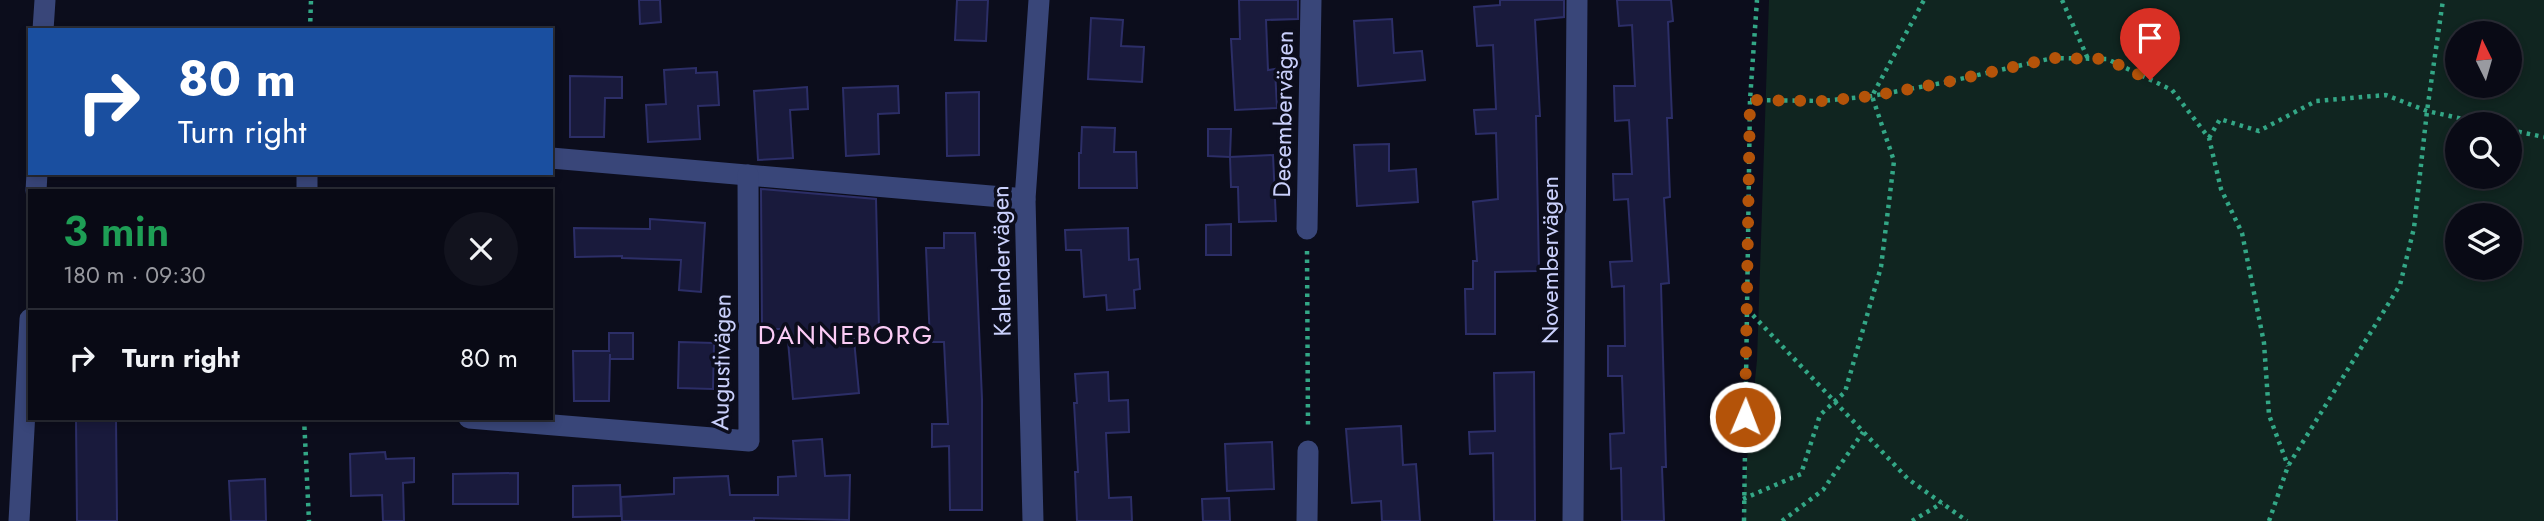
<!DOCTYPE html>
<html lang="en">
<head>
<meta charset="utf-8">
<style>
	:root { --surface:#090a15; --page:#12131e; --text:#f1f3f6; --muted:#999aa0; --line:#292b34 }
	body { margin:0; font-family:Jost,sans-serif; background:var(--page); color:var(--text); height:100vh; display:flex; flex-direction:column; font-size:26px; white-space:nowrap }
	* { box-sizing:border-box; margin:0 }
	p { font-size:23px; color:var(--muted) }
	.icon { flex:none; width:38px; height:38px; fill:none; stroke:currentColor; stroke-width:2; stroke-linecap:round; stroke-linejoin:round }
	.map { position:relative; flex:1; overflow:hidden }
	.drawer { position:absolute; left:28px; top:189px; width:525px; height:231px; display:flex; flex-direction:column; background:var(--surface); border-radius:0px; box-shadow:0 4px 10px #0003,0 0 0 2px var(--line) }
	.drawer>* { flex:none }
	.banner { position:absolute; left:28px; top:28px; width:525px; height:147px; border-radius:0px; box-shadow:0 4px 10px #0003,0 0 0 2px var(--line); background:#1a4fa0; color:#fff; overflow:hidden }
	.needle { width:46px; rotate:355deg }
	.controls { position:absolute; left:2445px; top:21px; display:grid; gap:14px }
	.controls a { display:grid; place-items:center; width:77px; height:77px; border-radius:50%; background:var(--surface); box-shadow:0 4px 10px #0003,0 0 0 2px var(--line); font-size:35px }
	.pin { position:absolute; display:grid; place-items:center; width:60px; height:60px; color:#fff; margin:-72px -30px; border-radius:50% 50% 50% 0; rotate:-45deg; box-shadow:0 0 7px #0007 }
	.pin .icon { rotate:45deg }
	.me { position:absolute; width:77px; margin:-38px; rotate:1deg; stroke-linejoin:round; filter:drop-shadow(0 0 5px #0008) }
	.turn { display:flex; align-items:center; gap:24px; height:147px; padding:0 35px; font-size:32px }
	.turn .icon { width:91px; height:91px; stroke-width:2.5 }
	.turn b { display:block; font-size:49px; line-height:60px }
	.round { display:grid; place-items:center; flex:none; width:74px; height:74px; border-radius:37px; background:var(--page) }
	.head { display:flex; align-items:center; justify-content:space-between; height:119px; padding:0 35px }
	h1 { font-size:42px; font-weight:600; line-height:52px; color:#1e9e55 }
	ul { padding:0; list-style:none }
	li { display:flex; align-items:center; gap:21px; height:98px; padding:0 35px; border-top:2px solid var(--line) }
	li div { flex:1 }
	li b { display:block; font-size:26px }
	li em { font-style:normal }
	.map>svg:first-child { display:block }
	.green { fill:#102520; fill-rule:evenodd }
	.building { fill:#191a3c; stroke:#2c2e67; stroke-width:2 }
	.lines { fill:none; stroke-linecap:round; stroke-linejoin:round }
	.path { stroke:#33a786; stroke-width:4.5; stroke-dasharray:3.5 5; stroke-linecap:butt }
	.minor { stroke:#394679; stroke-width:21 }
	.route { stroke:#b45309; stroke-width:12; stroke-dasharray:0 21.6 }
	.labels { text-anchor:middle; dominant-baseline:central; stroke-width:7; stroke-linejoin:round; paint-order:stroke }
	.street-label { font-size:24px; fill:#cad0fc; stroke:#0c0d1c }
	.neighbourhood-label { font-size:26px; letter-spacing:2px; fill:#fcccf6; stroke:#0c0d1c }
</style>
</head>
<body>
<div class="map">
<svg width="2544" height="521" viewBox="0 0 2544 521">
	<rect width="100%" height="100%" fill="#0c0d1c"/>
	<!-- green -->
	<path class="green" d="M1769 0H2544V521H1744L1743 499 1757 360ZM2457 33H2510V86H2457ZM2457 124H2510V177H2457ZM2457 215H2510V268H2457Z"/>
	<!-- building -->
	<g class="building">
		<polygon points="639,0 660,0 661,22 640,24"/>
		<polygon points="957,0 988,0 986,41 955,40"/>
		<polygon points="1239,0 1298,0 1298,19 1266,20 1268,70 1275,69 1277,108 1235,110 1231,39 1240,39"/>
		<polygon points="1500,0 1564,0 1564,17 1535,20 1540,116 1536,116 1539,271 1495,272 1495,334 1466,334 1465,289 1473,289 1473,261 1477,261 1473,202 1498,199 1496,133 1476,134 1474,110 1496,109 1493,45 1477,46 1474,7 1500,5"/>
		<polygon points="1617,0 1671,0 1673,21 1668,22 1672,118 1667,118 1670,197 1664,198 1669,283 1661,284 1666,467 1662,467 1664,521 1622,521 1621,468 1611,469 1610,434 1624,433 1622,376 1608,376 1608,346 1625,346 1624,286 1612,287 1610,262 1632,261 1628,199 1614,200 1613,174 1632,174 1629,120 1615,121 1614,86 1635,86 1632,25 1619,26"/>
		<polygon points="1091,18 1123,20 1121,46 1144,47 1142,82 1088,79"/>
		<polygon points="1392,19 1394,53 1422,51 1425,80 1358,86 1354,21"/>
		<polygon points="696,68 696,73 717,72 719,105 698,106 700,139 648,142 646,105 666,104 664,70"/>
		<polygon points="570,76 622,77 622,98 605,98 604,137 570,137"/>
		<polygon points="898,86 899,113 878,114 879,154 846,156 843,88"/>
		<polygon points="807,87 808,109 790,110 793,158 758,160 754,91"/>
		<polygon points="979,92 979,155 947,156 946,93"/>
		<polygon points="1082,127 1115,128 1114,152 1136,152 1137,188 1079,188 1079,153 1081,153"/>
		<polygon points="1208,129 1231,129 1230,157 1208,156"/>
		<polygon points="1389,144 1389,171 1416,169 1418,202 1357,206 1354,145"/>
		<polygon points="1273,155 1276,221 1239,222 1238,187 1231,187 1230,157"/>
		<polygon points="761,189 876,199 879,329 853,329 859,393 793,399 787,329 762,329"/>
		<polygon points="650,219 705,223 701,292 679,290 681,260 622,258 622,256 575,257 574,228 650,229"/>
		<polygon points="1231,224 1231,255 1206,255 1206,225"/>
		<polygon points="1128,228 1129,260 1138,259 1140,289 1134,290 1135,308 1107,310 1106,295 1084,297 1081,250 1066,250 1065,230"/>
		<polygon points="944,233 975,233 982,399 982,510 950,510 949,446 932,447 932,424 948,424 944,342 930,342 926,248 944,248"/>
		<polygon points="609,333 633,333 633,359 610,359 610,354 609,401 574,401 573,351 609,351"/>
		<polygon points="679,342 714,343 713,389 678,388"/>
		<polygon points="1108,372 1109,401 1128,400 1129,432 1106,433 1109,498 1131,497 1132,521 1077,521 1075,472 1078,472 1074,403 1077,403 1075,374"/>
		<polygon points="1534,372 1535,521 1494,521 1493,453 1470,454 1469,432 1495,431 1494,373"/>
		<polygon points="76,418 116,418 117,521 77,521"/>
		<polygon points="1401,426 1403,465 1416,464 1420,521 1382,521 1381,501 1352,503 1346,429"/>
		<polygon points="822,439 825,476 850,475 849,520 754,518 754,521 622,521 621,497 674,494 674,478 728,476 730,495 778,495 778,477 796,476 793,441"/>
		<polygon points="1272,442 1274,489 1227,491 1225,444"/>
		<polygon points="385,452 386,459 414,458 414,482 403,483 404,521 383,521 382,495 351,496 350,454"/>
		<polygon points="518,473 518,504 453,504 453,474"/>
		<polygon points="265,479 266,521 231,521 229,481"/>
		<polygon points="620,485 621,516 573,517 573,486"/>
		<polygon points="1229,498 1230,521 1203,521 1202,499"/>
	</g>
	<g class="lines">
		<!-- path -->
		<g class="path">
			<polyline points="2062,0 2088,59"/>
			<polyline points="310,30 311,0"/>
			<polyline points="1750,100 1822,101 1872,96 1947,82 2053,58 2107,59 2172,90 2209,138 2221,189 2242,233 2264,343 2269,415 2288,466"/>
			<polyline points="2510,130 2544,137"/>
			<polyline points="2209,138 2220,119 2259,131 2316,101 2386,95 2427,111 2486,124"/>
			<polyline points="1307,251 1308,428"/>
			<polyline points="1747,309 1908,479 1967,521"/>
			<polyline points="304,418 309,521"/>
			<polyline points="1743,499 1801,474 1820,415 1845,392 1881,267 1894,161 1872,96 1924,0"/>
			<polyline points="1744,521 1750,100 1757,0"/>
			<polyline points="1782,521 1823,490 1863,432"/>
			<polyline points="1912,521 1942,503"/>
			<polyline points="2269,521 2288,466 2400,285 2414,228 2427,111 2443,0"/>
		</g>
		<!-- minor -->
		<g class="minor">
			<polyline points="43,30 45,0"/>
			<polyline points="551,158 1025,199"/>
			<polyline points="36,191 37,173"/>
			<polyline points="307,191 307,173"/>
			<polyline points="1307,229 1311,0"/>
			<polyline points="469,418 749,441 748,175"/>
			<polyline points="19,521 30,319"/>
			<polyline points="1033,521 1025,199 1039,0"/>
			<polyline points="1307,521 1308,451"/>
			<polyline points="1573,521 1577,0"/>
		</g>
	</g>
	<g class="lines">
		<!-- route -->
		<polyline class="route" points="1745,417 1750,100 1822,101 1872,96 1947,82 2053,58 2107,59 2150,80"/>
	</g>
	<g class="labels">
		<!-- street labels -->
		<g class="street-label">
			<text transform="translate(1283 114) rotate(-89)">Decembervägen</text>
			<text transform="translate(1549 260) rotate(-90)">Novembervägen</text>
			<text transform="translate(1001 261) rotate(-91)">Kalendervägen</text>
			<text transform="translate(721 362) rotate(-89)">Augustivägen</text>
		</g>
		<!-- neighbourhood labels -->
		<g class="neighbourhood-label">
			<text x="846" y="335">DANNEBORG</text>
		</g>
	</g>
</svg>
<div class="controls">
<a><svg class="needle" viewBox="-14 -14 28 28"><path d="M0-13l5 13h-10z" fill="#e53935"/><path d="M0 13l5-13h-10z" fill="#999aa0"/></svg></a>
<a><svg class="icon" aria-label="search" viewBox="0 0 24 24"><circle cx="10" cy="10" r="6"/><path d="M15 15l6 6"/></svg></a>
<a><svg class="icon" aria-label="layers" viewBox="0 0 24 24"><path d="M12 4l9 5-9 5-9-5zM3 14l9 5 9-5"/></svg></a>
</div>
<div class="pin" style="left:2150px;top:80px;background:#d93025"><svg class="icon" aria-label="arrive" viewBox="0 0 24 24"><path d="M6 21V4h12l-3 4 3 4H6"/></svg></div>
<svg class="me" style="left:1745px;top:417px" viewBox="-20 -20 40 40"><circle r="17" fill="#b45309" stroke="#fff" stroke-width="3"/><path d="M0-11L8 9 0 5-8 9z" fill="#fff"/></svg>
<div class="banner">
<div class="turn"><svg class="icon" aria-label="right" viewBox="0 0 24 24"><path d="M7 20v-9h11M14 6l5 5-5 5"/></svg><div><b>80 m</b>Turn right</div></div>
</div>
<section class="drawer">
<div class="head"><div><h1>3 min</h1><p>180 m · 09:30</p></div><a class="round"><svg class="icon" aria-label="close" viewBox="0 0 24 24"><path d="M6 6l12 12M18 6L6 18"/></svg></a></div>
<ul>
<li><svg class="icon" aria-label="right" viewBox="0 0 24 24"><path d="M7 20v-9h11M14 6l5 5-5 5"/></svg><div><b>Turn right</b></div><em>80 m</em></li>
</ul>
</section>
</div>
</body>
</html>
